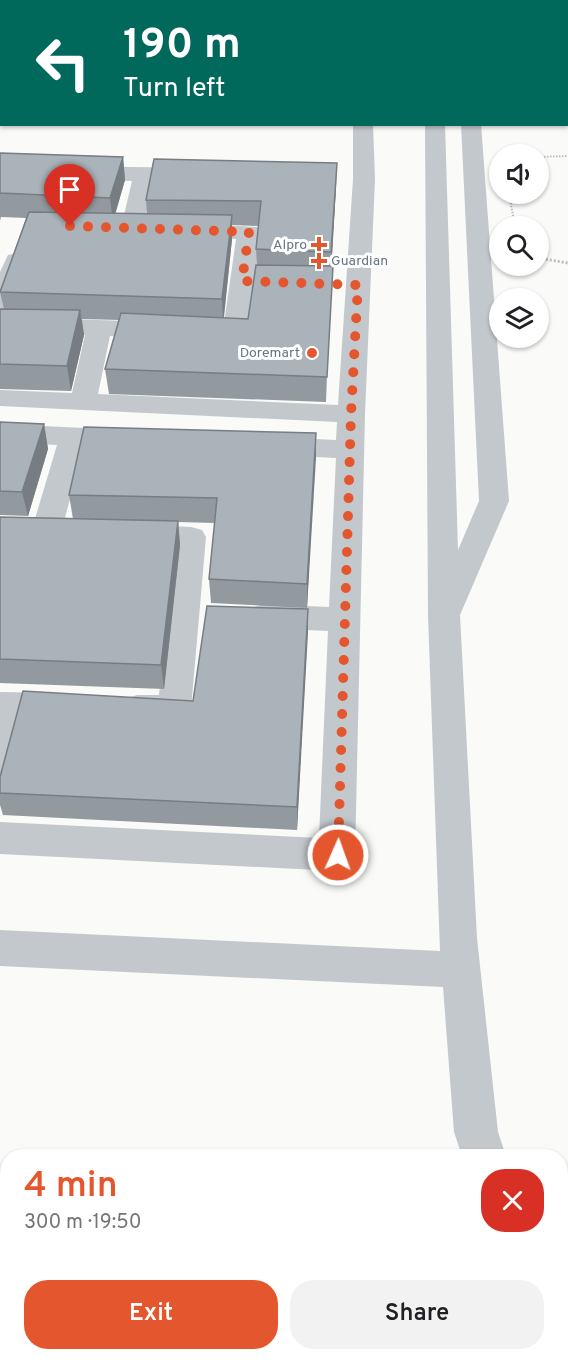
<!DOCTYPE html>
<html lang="en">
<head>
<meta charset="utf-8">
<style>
	:root { --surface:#fff; --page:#f2f2f2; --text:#202124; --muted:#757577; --accent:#e4572e }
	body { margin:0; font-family:Overpass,sans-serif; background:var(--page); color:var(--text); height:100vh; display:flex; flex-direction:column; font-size:22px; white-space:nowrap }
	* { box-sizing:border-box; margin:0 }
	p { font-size:20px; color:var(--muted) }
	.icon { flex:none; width:33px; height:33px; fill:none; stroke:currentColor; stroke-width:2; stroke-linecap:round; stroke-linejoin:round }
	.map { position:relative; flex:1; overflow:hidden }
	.panel { position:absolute; left:0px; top:1149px; width:568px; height:212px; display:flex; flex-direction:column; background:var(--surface); border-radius:24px 24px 0 0; box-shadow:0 2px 4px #0004 }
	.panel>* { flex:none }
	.top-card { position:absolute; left:0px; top:0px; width:568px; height:126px; box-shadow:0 2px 4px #0004; background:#00695c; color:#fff; overflow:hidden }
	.tools { position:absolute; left:489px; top:144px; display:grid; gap:12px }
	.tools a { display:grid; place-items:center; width:60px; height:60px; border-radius:50%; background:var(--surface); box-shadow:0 2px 4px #0004; font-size:30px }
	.pin { position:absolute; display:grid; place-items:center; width:51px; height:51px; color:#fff; margin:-62px -26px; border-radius:50% 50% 50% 0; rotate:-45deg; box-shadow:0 0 6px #0007 }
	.pin .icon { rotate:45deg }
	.me { position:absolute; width:66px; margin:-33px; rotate:2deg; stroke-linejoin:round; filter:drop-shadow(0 0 4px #0008) }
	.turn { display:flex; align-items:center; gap:21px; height:126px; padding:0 24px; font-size:27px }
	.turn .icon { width:78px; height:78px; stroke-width:2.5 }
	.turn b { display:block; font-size:42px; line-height:51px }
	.round { display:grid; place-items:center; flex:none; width:63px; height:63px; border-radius:24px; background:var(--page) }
	.headline { display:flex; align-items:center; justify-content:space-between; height:102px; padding:0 24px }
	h1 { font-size:36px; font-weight:600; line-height:45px; color:var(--accent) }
	.action { display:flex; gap:12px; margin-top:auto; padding:12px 24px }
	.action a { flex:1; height:69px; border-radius:24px; background:var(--accent); color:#fff; font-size:24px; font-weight:600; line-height:69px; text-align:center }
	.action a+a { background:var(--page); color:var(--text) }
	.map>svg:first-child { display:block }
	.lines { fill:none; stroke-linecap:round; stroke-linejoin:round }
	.path-far1 { stroke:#bbbfc2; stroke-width:2; stroke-dasharray:1.5 1.5; stroke-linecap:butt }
	.path { stroke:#bbbfc2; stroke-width:3; stroke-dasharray:2 2; stroke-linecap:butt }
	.minor { fill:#c3c8cc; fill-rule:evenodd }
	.wall { fill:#929a9f; fill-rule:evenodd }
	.shaded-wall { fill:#777d82 }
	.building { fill:#aab3b9; stroke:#777d82; stroke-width:1.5 }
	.route { stroke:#e4572e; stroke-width:10; stroke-dasharray:0 18 }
	.poi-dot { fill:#e4572e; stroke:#fff; stroke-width:2 }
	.labels { text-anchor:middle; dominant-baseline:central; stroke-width:6; stroke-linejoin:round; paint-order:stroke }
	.far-poi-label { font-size:14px; fill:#657683; stroke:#fff; text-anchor:end }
</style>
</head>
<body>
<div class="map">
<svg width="568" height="1360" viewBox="0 0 568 1360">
	<rect width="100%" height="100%" fill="#fafaf8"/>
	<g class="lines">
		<!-- path-far1 -->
		<g class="path-far1">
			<polyline points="567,26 568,31"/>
			<polyline points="538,157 568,156"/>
			<polyline points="509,194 515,226"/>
		</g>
		<!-- path -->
		<polyline class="path" points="538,258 568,263"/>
		<!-- minor -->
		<g class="minor">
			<polygon points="7,0 25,0 6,2"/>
			<polygon points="101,0 119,0 100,2"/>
			<rect x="275" y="0" width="18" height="2"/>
			<rect x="355" y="0" width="18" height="2"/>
			<rect x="419" y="0" width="18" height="2"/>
			<rect x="454" y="0" width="18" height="2"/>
			<polygon points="0,25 2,25 0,40"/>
			<rect x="0" y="53" width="2" height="12"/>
			<polygon points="353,124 373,124 375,179 365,414 355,855 350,866 337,871 0,854 0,822 319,838 328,631 263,628 252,624 247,616 252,608 263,604 329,607 336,458 272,455 262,452 258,446 262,440 272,437 336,440 337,422 0,406 0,390 72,393 85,335 0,333 0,317 224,324 236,239 179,235 175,230 179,225 187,223 257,227 261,232 248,332 244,337 235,340 110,336 98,394 338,405 353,179"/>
			<polygon points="425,124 445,124 458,550 479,501 461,124 481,124 509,501 460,615 477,938 498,1132 506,1156 462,1156 454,1132 443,987 0,966 0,930 440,951 428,615"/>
			<polygon points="0,165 197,168 205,170 208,175 205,180 154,181 143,228 140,233 132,235 124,233 121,228 132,181 0,179"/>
			<polygon points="16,253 24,255 28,260 12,307 9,312 0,314 0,272 8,255"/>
			<polygon points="0,424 127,430 137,433 141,439 137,445 127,448 84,446 62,529 57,536 47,539 37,536 32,529 57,445 0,442"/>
			<path d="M135 524 191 527 202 530 206 537 191 709 186 718C167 725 144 724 125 717L120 708 125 699 137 695H159L175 547 135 544 124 541 120 534 124 527Z"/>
			<polygon points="0,692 64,693 76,697 81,706 76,715 64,719 29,719 17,765 12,775 0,779"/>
			<polygon points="561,1291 568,1294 568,1349 561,1346"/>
			<polygon points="561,1346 566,1360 518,1360 516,1353 561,1353"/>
		</g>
	</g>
	<!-- wall -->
	<g class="wall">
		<rect x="112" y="0" width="163" height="2"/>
		<path d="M0 153 123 157 125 180 115 213 147 214 146 200 336 187 331 266 326 402 109 394 105 369 119 320 82 319 84 335 71 391 0 389V309H4L0 292 26 218 1 217 0 221ZM232 225 259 226 256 249 257 265 248 319 224 318 232 239Z"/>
		<polygon points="0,422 44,424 48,449 28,516 0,515"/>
		<polygon points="316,433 307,608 211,603 209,579 215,523 178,522 180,545 164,689 0,683 0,517 73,519 69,495"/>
		<polygon points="308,609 297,830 3,815 0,805 0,777 193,701"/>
	</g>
	<!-- shaded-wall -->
	<g class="shaded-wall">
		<rect x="79" y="0" width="10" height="2"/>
		<polygon points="123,157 125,180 113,222 110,198"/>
		<polygon points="337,163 336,187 331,276 331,252"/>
		<polygon points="232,215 232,239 223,323 222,299"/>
		<polygon points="80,310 84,335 71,391 67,366"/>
		<polygon points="44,424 48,449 28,516 22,492"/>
		<polygon points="316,433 316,458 307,608 307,584"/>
		<polygon points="178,521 180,545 164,689 161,665"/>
		<polygon points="308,609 308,633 297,830 297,807"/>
	</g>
	<!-- building -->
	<g class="building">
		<rect x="20" y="0" width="59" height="2"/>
		<rect x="293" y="0" width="59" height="2"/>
		<polygon points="0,153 123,157 110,198 0,193"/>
		<polygon points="154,159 337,163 331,252 256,249 261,201 146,200"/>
		<polygon points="29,212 232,215 222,299 0,292"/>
		<polygon points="256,265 333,266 327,377 105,369 121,313 248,319"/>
		<polygon points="0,309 80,310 67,366 0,364"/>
		<polygon points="0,422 44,424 22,492 0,491"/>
		<polygon points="84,427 316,433 307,584 209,579 217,498 69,495"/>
		<polygon points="0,517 178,521 161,665 0,659"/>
		<polygon points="207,606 308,609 297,807 0,793 0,777 23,691 193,701"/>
	</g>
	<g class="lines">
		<!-- route -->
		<polyline class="route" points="70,226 249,232 242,281 358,285 351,414 338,855"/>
	</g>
	<!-- markers -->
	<g class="poi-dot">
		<path d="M316 236h6v6h6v6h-6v6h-6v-6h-6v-6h6z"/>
		<path d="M316 252h6v6h6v6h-6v6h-6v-6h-6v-6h6z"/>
		<circle cx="312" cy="353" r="6"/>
	</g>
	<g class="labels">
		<!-- far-poi labels -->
		<g class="far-poi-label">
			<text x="307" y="245">Alpro</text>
			<text x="331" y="261" text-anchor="start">Guardian</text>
			<text x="300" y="353">Doremart</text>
		</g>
	</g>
</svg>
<div class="tools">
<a><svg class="icon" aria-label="sound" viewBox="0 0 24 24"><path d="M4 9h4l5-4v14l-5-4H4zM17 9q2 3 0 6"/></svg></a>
<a><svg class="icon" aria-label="search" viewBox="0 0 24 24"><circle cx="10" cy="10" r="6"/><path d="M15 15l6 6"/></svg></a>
<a><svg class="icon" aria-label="layers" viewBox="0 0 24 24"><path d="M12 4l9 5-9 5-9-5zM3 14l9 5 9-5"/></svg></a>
</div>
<div class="pin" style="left:70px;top:226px;background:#d93025"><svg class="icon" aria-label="arrive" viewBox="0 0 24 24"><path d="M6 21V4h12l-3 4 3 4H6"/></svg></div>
<svg class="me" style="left:338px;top:855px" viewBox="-20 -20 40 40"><circle r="17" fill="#e4572e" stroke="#fff" stroke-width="3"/><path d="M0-11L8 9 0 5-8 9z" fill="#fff"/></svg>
<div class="top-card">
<div class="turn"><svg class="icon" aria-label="left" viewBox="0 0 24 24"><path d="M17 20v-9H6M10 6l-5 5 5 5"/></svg><div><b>190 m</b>Turn left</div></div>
</div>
<section class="panel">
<div class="headline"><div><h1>4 min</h1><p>300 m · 19:50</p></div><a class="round" style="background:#d93025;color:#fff"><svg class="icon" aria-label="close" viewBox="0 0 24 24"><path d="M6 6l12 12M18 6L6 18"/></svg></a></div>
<div class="action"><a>Exit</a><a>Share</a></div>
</section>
</div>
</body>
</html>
